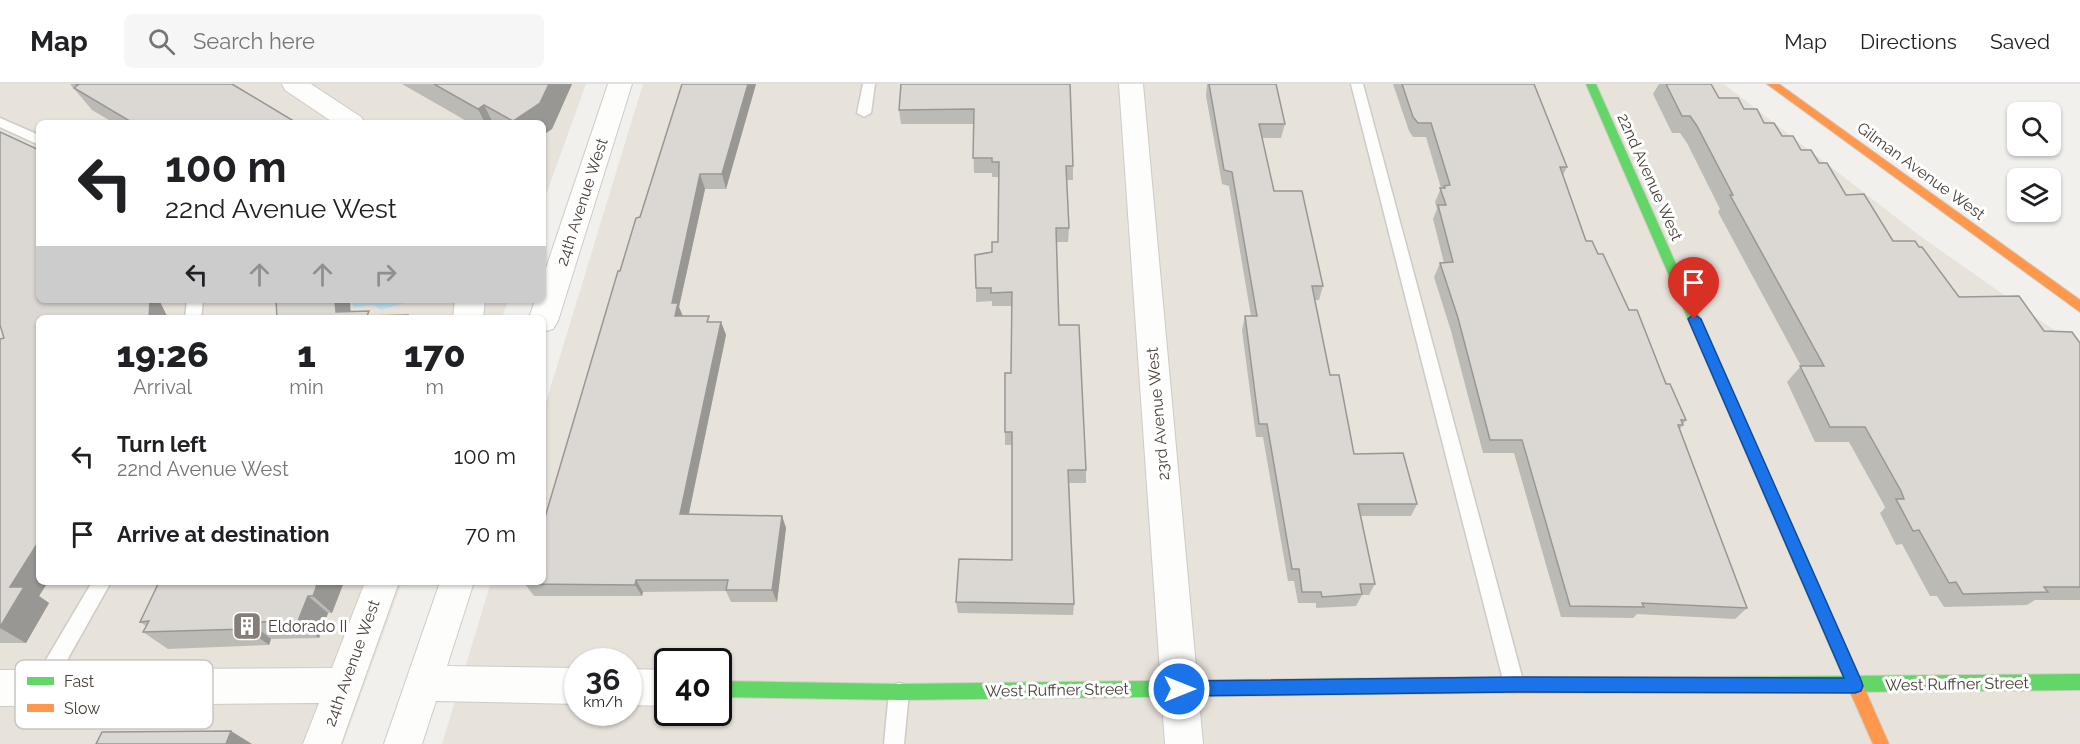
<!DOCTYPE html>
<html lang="en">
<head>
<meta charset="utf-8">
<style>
	:root { --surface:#fff; --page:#f6f6f6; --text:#202124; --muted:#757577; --line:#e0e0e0 }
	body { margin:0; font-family:Raleway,sans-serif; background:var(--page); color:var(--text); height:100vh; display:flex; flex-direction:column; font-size:22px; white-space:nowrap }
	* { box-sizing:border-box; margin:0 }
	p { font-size:20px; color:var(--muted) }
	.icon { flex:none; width:33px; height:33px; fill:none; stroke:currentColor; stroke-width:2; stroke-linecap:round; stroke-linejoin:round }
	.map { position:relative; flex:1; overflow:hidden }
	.details { position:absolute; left:36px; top:231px; width:510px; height:270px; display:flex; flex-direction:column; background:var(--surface); border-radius:9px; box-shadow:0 2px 4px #0004 }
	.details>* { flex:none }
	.banner { position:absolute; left:36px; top:36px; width:510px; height:183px; border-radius:9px; box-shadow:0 2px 4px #0004; background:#fff; color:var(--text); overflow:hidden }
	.fabs { position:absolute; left:2007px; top:18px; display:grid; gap:12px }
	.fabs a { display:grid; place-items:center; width:54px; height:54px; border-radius:9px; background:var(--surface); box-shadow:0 2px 4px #0004; font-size:30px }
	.speed { position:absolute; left:564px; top:564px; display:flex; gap:12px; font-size:30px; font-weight:700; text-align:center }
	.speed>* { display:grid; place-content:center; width:78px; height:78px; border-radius:50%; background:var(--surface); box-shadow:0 2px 4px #0004; line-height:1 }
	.speed small { font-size:15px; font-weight:400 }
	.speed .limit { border:3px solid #111; border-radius:9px; background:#fff; color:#111 }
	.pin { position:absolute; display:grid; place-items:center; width:51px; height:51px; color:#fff; margin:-62px -26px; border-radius:50% 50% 50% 0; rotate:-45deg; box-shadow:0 0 6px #0007 }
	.pin .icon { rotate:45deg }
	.me { position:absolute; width:66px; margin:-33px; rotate:90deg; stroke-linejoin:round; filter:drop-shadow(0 0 4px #0008) }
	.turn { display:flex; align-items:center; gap:21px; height:126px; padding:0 30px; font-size:27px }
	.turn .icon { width:78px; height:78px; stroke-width:2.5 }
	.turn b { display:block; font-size:42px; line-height:51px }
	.lanes { display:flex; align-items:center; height:57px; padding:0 30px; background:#0003; justify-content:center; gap:30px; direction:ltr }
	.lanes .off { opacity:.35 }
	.eta { display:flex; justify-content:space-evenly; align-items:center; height:102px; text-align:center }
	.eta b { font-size:36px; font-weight:800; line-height:42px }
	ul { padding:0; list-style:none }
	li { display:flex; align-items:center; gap:18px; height:78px; padding:0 30px }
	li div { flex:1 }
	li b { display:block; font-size:22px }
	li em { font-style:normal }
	header { display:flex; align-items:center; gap:36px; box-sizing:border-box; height:84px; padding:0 30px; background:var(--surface); border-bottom:2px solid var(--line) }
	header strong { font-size:28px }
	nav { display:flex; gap:33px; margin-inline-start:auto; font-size:21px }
	.search { width:420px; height:54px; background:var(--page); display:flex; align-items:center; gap:15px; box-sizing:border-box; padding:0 21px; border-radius:9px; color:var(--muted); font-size:22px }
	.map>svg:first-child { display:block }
	.residential { fill:#e7e2da; fill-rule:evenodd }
	.water { fill:#bce0f1 }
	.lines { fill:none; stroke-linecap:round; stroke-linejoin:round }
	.lane-casing { stroke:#cecbc7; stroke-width:3 }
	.street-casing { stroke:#cecbc7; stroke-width:2 }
	.fast-casing { stroke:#d2cdc3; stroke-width:2 }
	.slow-casing { stroke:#d2cdc3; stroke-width:2 }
	.lane { fill:#fdfdfc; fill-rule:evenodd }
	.street { fill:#fdfdfc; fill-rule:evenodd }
	.fast { fill:#63d668; fill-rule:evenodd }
	.slow { fill:#ff974d; fill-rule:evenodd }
	.wall { fill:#bcbab5 }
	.shaded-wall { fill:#999794 }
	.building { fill:#dbd8d3; stroke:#999794; stroke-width:1.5 }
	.route { fill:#1a73e8; stroke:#114b97; stroke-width:1.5 }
	.labels { text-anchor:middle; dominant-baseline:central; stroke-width:6; stroke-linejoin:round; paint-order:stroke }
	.street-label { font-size:16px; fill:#4a4137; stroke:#fff }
	.poi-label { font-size:16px; fill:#4a4137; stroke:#fff; text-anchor:start }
	.key { fill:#fff; stroke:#c9c6c3; stroke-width:1.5 }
	.key-label { font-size:16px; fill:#4a4137 }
</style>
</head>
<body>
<header>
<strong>Map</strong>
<div class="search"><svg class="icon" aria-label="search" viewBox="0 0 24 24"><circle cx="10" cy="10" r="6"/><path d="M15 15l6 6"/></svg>Search here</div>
<nav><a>Map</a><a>Directions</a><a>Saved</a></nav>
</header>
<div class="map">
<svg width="2080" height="660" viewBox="0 0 2080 660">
	<rect width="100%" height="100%" fill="#f2f0ed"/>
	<!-- residential -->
	<g class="residential">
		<polygon points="0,0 586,0 543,119 543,39 39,39 39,216 508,216 502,234 39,234 39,498 402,498 343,660 0,660"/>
		<path d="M643 0H1724L1920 152 2080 264V660H442L491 498H543V328ZM578 578H628V628H578ZM668 578H718V628H668Z"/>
	</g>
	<!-- water -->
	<polygon class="water" points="350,216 406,216 407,218 381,226 373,221 354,224"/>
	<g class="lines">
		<!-- lane casing -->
		<g class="lane-casing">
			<g id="lane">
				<polygon points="863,0 875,0 871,29 864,33 857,29"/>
				<polygon points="1351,0 1363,0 1524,600 1521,607 1514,609 1507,607 1504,600"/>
				<polygon points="0,34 39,51 39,61 0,43"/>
				<polygon points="187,216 203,216 201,234 185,234"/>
				<polygon points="92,498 111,498 48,610 41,612 34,610 31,603 34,596"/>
				<polygon points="899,599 906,601 909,608 904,660 884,660 889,608 892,601"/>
			</g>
		</g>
		<!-- street casing -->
		<g class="street-casing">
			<g id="street">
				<polygon points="282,0 311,0 361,33 365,39 334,39 285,6"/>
				<polygon points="608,0 632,0 558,237 553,245 543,248 543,234 529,234 535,216 543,216 543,193"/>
				<polygon points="1119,0 1143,0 1203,660 1165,660"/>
				<polygon points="455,216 485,216 483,234 453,234"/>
				<polygon points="365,498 399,498 341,660 303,660 319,619 0,622 0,586 332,584"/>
				<polygon points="440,498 474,498 447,582 578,584 578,620 436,617 422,660 384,660"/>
				<polygon points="628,585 668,586 668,622 628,621"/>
			</g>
		</g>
		<!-- fast casing -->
		<g class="fast-casing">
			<g id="fast">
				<polygon points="1586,0 1596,0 1855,583 1853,588 1847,590 1841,588"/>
				<polygon points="2080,590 2080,606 1713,609 1707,606 1705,601 1707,596 1713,593"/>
				<polygon points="1473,593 1479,596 1481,601 1479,606 1473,609 899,616 718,613 718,597 899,600"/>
			</g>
		</g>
		<!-- slow casing -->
		<g class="slow-casing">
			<g id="slow">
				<polygon points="1767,0 1779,0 2080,216 2080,228"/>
				<polygon points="1847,576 1853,578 1889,660 1873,660 1839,583 1841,578"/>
				<polygon points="1473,593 1713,593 1719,596 1721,601 1719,606 1713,609 1473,609 1467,606 1465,601 1467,596"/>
			</g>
		</g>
		<!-- lane -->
		<use href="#lane" class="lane"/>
		<!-- street -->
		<use href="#street" class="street"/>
		<!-- fast -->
		<use href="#fast" class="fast"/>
		<!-- slow -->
		<use href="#slow" class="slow"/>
	</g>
	<!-- wall -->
	<g class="wall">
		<polygon points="70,0 232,0 297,39 114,39 92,26"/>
		<polygon points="402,0 572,0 552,45 543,51 543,39 470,39"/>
		<polygon points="682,0 756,0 726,105 705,105 679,223 683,232 711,238 721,238 726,251 689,430 782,432 786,444 777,518 731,518 726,507 643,508 642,512 534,512 525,500 620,187 640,133"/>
		<polygon points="1070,0 1073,82 1073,96 1066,96 1069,144 1068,158 1056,158 1059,241 1086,386 1086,399 1069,399 1074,520 1073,531 958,529 956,518 1012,476 1012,361 1005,361 1005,348 1011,289 1012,222 992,222 992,217 976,218 976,204 992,168 998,158 999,93 992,93 992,89 974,89 973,40 901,40 899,26"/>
		<polygon points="1207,0 1276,0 1285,40 1281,54 1262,54 1274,107 1323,202 1319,216 1315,216 1330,291 1354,370 1417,420 1411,432 1361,432 1375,500 1369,511 1362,511 1356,522 1316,524 1316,519 1298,519 1294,497 1288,497 1263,353 1256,353 1242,246 1245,232 1251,232 1229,102 1222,100 1206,12"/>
		<polygon points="1393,0 1534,0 1567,83 1563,91 1586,157 1598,170 1629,226 1686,336 1680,345 1747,524 1735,535 1637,530 1633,534 1561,533 1514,369 1483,369 1451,247 1434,193 1440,179 1444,179 1433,135 1437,125 1435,118 1441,104 1426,53 1413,53 1409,47"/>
		<polygon points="1659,0 1711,0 1719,14 1744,25 1764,39 1819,79 1846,111 1893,157 1919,163 1959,213 2044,247 2080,259 2080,516 2035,516 2027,521 1944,523 1937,512 1930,512 1902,460 1896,461 1880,429 1885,424 1884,421 1849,358 1815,358 1787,298 1801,282 1718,128 1720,125 1687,59 1680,49 1672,49 1653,10"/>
		<polygon points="0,48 39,66 39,216 159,216 168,234 39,234 39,498 48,498 39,512 49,519 26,559 0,559 0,255 4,254 0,241"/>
		<polygon points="344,498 332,529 328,529 319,554 271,555 269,561 168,565 143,548 146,542 140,538"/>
	</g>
	<!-- shaded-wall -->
	<g class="shaded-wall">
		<polygon points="549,0 572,0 552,45 543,51 543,39 514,39 513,37"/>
		<polygon points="748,0 756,0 726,105 722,90"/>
		<polygon points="484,21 493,39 485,39 478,25"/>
		<polygon points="700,90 705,105 679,223 683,233 681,246 672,219"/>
		<polygon points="150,216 159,216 168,234 149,234"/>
		<polygon points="335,216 350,216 351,234 336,228"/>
		<polygon points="721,238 726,251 686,443 680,430"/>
		<polygon points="782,432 786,444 777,518 772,506"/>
		<polygon points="39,457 39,498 48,498 39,512 49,519 26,559 0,544 10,503"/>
		<polygon points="636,496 643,508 642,512 635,501"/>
		<polygon points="318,498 344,498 332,529 313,512"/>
		<polygon points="308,512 328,529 319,554 298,537"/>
		<polygon points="250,538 271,555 269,561 247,545"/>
		<polygon points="231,647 252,660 226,660"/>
	</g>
	<!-- building -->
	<g class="building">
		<polygon points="76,0 232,0 297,39 133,39 74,4 78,1"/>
		<polygon points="434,0 549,0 540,19 513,37 484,21 478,25"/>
		<polygon points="682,0 748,0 722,90 700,90 672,219 678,219 675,232 709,232 707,238 721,238 680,430 782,432 772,506 726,506 728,496 636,496 635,501 525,500 526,498 543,498 543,440 618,187 620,187 636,134 640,133"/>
		<polygon points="901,0 1070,0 1073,82 1066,82 1069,144 1056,144 1059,241 1079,241 1086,386 1068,386 1074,520 956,518 959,475 1012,476 1012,348 1005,348 1005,289 1011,289 1012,208 991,209 991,204 976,204 975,171 992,168 992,158 998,158 999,78 992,78 992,74 973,74 974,25 899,26"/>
		<polygon points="1209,0 1276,0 1285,40 1259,40 1274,107 1302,107 1323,202 1312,202 1330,291 1339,291 1354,370 1403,369 1417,420 1358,420 1375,500 1360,500 1362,510 1322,513 1321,508 1302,508 1299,485 1292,485 1267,340 1259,340 1245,232 1257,232 1232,88 1224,86"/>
		<polygon points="1402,0 1534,0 1567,83 1560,83 1586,157 1592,157 1598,170 1603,170 1629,226 1637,226 1666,300 1670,300 1686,336 1681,336 1683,341 1678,341 1747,524 1642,519 1644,523 1570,522 1522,356 1490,356 1458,234 1440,179 1453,178 1438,121 1446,121 1440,104 1445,104 1444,102 1450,101 1431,39 1418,39 1413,33"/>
		<polygon points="1666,0 1711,0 1719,14 1738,14 1744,25 1757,25 1764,39 1774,39 1782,52 1793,52 1801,66 1811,66 1819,79 1827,79 1846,111 1864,110 1893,157 1915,157 1919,163 1922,163 1959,213 2019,212 2044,247 2072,248 2080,259 2080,503 2044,503 2048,508 1963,510 1956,498 1949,499 1919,446 1913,447 1896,415 1904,415 1901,407 1865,343 1830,343 1800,282 1824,282 1730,111 1733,111 1697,42 1690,32 1682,32"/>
		<polygon points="0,48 39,66 39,216 150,216 150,217 149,234 39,234 39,457 10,503 24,503 0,543 0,255 4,254 0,241"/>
		<polygon points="276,216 335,216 336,228 369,227 367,232 408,231 407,234 277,234"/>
		<polygon points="159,498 318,498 313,512 308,512 298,537 250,538 247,545 143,548 149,537 140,538"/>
		<polygon points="231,647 226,660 96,660 102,648"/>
	</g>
	<!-- route -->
	<polygon class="route" points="1694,230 1701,235 1861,596 1863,602 1861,607 1855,609 1514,608 1179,612 1174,610 1171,605 1174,599 1179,597 1514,593 1844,594 1688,235"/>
	<!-- icons -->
	<defs>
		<g id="building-square" transform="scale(1.5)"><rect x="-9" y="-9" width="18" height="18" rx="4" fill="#857e77" stroke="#fff"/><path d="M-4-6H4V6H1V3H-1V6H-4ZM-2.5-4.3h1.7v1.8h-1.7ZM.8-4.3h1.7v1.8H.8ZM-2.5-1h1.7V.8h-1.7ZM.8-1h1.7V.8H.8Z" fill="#fff"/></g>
	</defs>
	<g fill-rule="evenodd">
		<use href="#building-square" x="247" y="542"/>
	</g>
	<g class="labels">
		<!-- street labels -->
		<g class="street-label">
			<text transform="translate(1921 87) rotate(36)">Gilman Avenue West</text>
			<text transform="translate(1650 93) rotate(66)">22nd Avenue West</text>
			<text transform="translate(582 118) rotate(-72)">24th Avenue West</text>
			<text transform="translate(1158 330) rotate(-95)">23rd Avenue West</text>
			<text transform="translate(352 579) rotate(-70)">24th Avenue West</text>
			<text transform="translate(1957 600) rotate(-1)">West Ruffner Street</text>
			<text transform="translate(1057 606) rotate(-1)">West Ruffner Street</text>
		</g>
		<!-- poi labels -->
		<g class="poi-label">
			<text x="268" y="542">Eldorado II</text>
		</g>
	</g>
	<!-- legend -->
	<rect x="15" y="576" width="198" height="69" rx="9" class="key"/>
	<rect x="27" y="593" width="27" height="8" fill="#63d668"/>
	<rect x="27" y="620" width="27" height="8" fill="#ff974d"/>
	<g class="key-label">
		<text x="64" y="603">Fast</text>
		<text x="64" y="630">Slow</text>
	</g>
</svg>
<div class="fabs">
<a><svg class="icon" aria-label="search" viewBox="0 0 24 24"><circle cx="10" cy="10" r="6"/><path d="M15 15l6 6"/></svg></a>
<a><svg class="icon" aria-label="layers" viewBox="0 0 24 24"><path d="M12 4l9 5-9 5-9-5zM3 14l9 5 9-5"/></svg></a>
</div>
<div class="speed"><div>36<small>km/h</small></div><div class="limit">40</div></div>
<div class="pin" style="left:1694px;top:235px;background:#d93025"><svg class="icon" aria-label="arrive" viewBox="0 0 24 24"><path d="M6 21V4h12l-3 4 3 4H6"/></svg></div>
<svg class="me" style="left:1179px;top:605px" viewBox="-20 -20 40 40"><circle r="17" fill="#1a73e8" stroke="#fff" stroke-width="3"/><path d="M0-11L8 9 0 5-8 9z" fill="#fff"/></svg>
<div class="banner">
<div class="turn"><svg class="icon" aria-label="left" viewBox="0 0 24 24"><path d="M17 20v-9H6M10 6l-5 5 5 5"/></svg><div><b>100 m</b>22nd Avenue West</div></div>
<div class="lanes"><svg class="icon" aria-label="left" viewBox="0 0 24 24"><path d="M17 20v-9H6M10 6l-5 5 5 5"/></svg><svg class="icon off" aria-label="ahead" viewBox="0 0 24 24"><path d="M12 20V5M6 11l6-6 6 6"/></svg><svg class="icon off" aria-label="ahead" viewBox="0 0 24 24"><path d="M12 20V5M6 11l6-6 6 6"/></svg><svg class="icon off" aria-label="right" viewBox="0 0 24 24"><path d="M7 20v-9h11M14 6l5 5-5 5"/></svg></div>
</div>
<section class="details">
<div class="eta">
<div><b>19:26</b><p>Arrival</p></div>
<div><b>1</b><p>min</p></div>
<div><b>170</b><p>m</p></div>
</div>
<ul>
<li><svg class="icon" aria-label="left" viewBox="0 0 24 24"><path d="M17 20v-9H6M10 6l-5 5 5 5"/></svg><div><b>Turn left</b><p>22nd Avenue West</p></div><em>100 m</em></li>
<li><svg class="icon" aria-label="arrive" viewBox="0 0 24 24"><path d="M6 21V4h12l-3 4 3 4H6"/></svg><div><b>Arrive at destination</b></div><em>70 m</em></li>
</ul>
</section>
</div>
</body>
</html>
